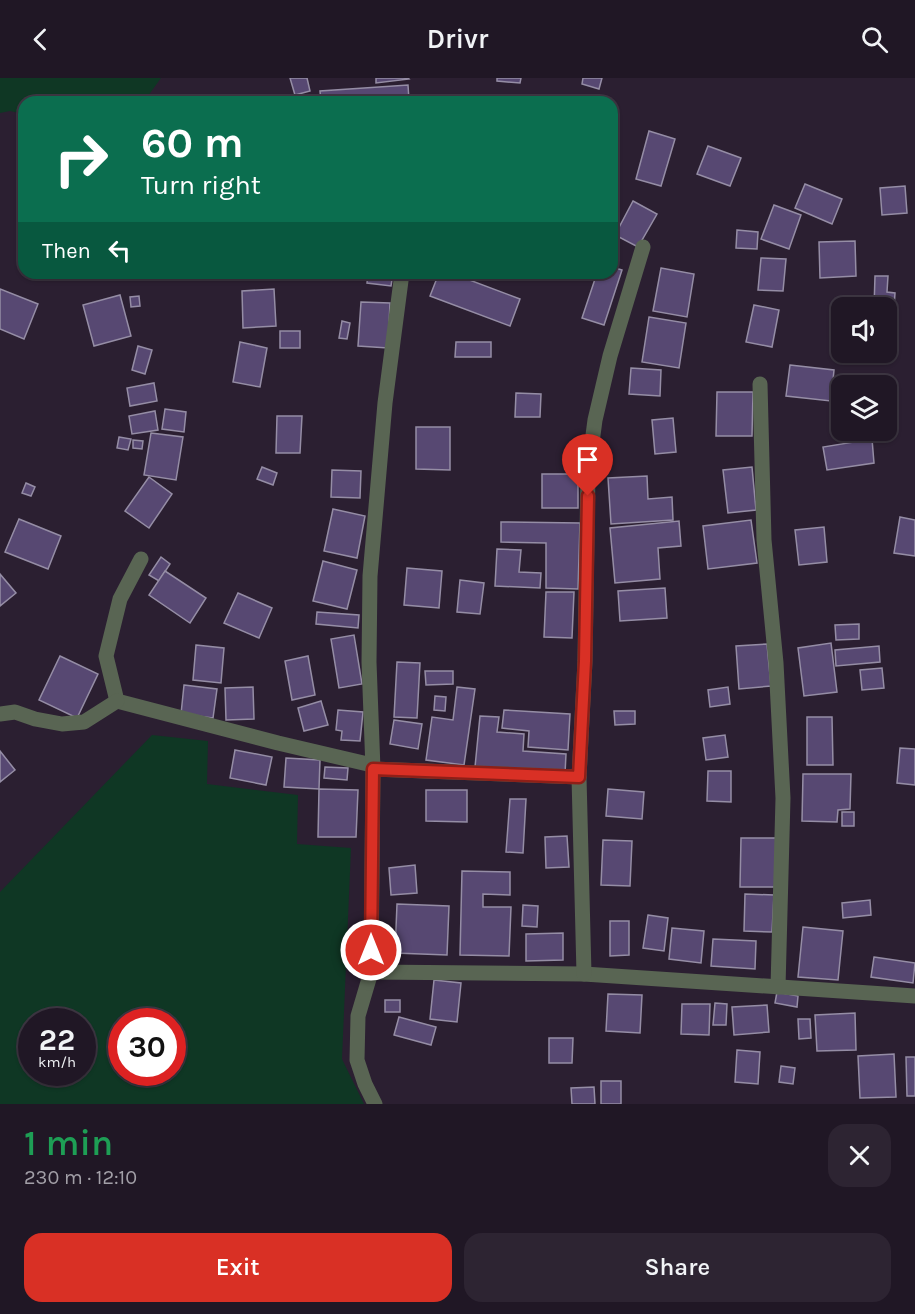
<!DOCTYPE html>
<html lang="en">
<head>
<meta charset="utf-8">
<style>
	:root { --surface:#201725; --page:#2d2432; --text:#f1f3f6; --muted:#a29fa7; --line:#3d3642; --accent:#d93025 }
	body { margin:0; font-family:Karla,sans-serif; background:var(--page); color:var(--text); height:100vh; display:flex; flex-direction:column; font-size:22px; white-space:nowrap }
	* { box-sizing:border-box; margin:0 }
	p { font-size:20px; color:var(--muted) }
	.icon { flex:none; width:33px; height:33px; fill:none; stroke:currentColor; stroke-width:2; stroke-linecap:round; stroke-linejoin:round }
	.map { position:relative; height:1026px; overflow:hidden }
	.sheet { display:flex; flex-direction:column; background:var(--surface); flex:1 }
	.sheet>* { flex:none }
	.banner { position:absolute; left:18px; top:18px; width:600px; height:183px; border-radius:18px; box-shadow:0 2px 4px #0004,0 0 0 2px var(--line); background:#0b6e4f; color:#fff; overflow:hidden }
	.tools { position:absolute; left:831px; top:219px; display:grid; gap:12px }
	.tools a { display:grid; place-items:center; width:66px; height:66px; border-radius:12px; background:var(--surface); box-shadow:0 2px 4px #0004,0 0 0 2px var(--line); font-size:30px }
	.speed { position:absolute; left:18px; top:930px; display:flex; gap:12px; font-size:30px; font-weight:700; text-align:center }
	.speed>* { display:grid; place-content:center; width:78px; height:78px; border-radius:50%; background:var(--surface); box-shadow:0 2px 4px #0004,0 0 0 2px var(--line); line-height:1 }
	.speed small { font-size:15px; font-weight:400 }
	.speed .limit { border:9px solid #d22; background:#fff; color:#111 }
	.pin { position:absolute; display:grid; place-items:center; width:51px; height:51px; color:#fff; margin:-62px -26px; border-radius:50% 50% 50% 0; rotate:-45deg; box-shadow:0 0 6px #0007 }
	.pin .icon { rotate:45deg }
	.me { position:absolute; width:66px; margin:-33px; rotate:0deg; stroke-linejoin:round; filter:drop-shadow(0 0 4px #0008) }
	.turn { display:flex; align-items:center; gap:21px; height:126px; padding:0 24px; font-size:27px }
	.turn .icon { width:78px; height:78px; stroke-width:2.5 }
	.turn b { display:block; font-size:42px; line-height:51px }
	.then { display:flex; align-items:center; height:57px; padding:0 24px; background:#0003; gap:12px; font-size:22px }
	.round { display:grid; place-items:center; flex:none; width:63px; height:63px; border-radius:18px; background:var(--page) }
	.head { display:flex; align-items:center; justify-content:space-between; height:102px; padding:0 24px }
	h1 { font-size:36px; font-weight:600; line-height:45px; color:#1e9e55 }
	.cta { display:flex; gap:12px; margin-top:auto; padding:12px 24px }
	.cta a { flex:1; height:69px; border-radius:18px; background:var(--accent); color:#fff; font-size:24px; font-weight:600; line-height:69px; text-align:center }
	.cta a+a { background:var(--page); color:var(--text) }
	header { display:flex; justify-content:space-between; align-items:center; height:78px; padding:0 24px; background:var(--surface); font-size:27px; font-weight:600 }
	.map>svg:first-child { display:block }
	.green { fill:#0f3724; fill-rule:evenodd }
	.building { fill:#574872; stroke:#958da5; stroke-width:1.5 }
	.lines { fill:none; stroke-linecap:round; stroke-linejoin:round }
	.street { stroke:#596553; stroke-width:15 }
	.route-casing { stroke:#8d1f18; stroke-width:15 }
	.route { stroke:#d93025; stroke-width:10 }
</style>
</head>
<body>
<header><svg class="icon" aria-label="back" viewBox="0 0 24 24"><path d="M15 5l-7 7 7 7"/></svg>Drivr<svg class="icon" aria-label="search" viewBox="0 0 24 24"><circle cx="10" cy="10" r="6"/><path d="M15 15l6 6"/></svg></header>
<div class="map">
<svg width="915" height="1026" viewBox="0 0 915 1026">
	<rect width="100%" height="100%" fill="#2b1f31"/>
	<!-- green -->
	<g class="green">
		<polygon points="0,0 161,0 148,18 137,24 24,24 24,36 10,33 0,35"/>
		<path d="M152 657 208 663 207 706 298 717 297 766 351 770 342 981 364 1026H0V814ZM32 944H82V994H32ZM122 944H172V994H122Z"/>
	</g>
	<!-- building -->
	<g class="building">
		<polygon points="290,0 307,0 310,13 295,17"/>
		<polygon points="376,0 408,0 409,1 376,5"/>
		<polygon points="497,0 521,0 520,5 497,3"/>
		<polygon points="583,0 602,0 599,11 582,6"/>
		<polygon points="408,7 409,22 321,24 320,13"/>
		<polygon points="649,53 675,61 661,108 636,101"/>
		<polygon points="708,68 741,80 730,108 697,96"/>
		<polygon points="805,106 842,121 832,146 795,130"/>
		<polygon points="905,108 907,135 882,137 880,110"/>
		<polygon points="633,123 657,136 638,169 615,157"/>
		<polygon points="774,127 801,137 789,171 761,161"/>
		<polygon points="737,152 758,154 757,171 736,170"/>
		<polygon points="855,163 856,198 820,200 819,164"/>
		<polygon points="761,180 786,181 783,213 758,212"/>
		<polygon points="612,189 622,192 604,247 582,240 597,195 612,195"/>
		<polygon points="661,190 694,196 687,239 653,233"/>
		<rect x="280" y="195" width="27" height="3"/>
		<polygon points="368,195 393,195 391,208 367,205"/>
		<polygon points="439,195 451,195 520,221 510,248 430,218"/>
		<polygon points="875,198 888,198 887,214 895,215 893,246 886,246 886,230 874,230"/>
		<polygon points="0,211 38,226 24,261 0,251"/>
		<polygon points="274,211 276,248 243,250 242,213"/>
		<polygon points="120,217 131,258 94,268 83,227"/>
		<polygon points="139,218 140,228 131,229 130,219"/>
		<polygon points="361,224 390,225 388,270 358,268"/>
		<polygon points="865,225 866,230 842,230 841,259 837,229"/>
		<polygon points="754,227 779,232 772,269 746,264"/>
		<polygon points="649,239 686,245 679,290 642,284"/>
		<polygon points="342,243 350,245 347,261 339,260"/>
		<rect x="280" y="253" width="20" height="17"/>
		<polygon points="240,264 267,270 260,309 233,304"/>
		<polygon points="456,264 491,264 491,279 455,279"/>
		<polygon points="138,268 152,272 145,296 132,292"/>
		<polygon points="790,287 834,292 831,323 786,318"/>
		<polygon points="631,290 661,292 660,318 629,316"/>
		<polygon points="154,305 157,323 130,328 127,310"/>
		<polygon points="717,314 753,314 752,358 716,358"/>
		<polygon points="516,315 541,316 540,339 515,339"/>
		<polygon points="165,331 186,334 184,354 162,351"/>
		<polygon points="155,333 158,352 132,356 129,338"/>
		<polygon points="277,338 302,338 300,375 276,375"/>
		<polygon points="673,340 676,374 655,376 652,342"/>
		<polygon points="416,349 450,349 450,392 416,391"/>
		<polygon points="151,355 183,359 176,402 144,397"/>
		<polygon points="119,359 131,361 128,372 117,370"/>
		<polygon points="872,361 874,385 827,392 823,369"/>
		<polygon points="133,362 143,363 142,371 133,370"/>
		<polygon points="262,389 277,395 273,407 257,401"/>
		<polygon points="752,389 756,432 728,435 723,392"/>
		<polygon points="332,392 361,393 360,420 331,419"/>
		<rect x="542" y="396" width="36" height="34"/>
		<polygon points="647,398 648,421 672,419 673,442 611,446 608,400"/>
		<polygon points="149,399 172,416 149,450 125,433"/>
		<polygon points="26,405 35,409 31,418 22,415"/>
		<polygon points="333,431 365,438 357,480 324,473"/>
		<polygon points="900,439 915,442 915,478 894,475"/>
		<polygon points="19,441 61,458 48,491 5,474"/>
		<polygon points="751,442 757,485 708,491 703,448"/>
		<polygon points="679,443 681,468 658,470 660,501 615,505 610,450"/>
		<polygon points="501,444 580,445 578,511 546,510 546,465 501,464"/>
		<polygon points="824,449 827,484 799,487 795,452"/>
		<polygon points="497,471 521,472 519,494 541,495 540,510 495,508"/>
		<polygon points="161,479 170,486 159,503 149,497"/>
		<polygon points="323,483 357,492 347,531 313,523"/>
		<polygon points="407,490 442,493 439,530 404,527"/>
		<polygon points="165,493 206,520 190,545 149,517"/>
		<polygon points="0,496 16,515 0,528"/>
		<polygon points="460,502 484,505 480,536 457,534"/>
		<polygon points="665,510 667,540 620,543 618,513"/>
		<polygon points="546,514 574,514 572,560 544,559"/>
		<polygon points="238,515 272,530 259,560 224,545"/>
		<polygon points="317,534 359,537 358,550 316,546"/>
		<polygon points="859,546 859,561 836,562 835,547"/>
		<polygon points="354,557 362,606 339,610 331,561"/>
		<polygon points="831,565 837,614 804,618 798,570"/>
		<polygon points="767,566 771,608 739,611 736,568"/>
		<polygon points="196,567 224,570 221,605 193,602"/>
		<polygon points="879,568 880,584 836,588 835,572"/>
		<polygon points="60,578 98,596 77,640 39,622"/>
		<polygon points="308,578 315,617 292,622 285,583"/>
		<polygon points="397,584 420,585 417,640 394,639"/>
		<polygon points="882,590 884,610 862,612 860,592"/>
		<polygon points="425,593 453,593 453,606 426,607"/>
		<polygon points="184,607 217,611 213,640 181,636"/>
		<polygon points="253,609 254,641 226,642 225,610"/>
		<polygon points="457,609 475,611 464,687 426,682 432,639 453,642"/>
		<polygon points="728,609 730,626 710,629 708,612"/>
		<polygon points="435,618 446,619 445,633 434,632"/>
		<polygon points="321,623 328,647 304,653 298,630"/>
		<polygon points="338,632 363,634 360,663 341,662 342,653 336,652"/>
		<polygon points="504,632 570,636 568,672 528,669 529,653 502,650"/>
		<polygon points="614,633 635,633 635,646 615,647"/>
		<polygon points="480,638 499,639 497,654 524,656 523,673 566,676 565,696 475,689"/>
		<polygon points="807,639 832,639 833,687 807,687"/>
		<polygon points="394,642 422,646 418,671 390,666"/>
		<polygon points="725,657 728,679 706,682 703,660"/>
		<polygon points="900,670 915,671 915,707 897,705"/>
		<polygon points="235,672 272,679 266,707 230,700"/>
		<polygon points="0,673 15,692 0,704"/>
		<polygon points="286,680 320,682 319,711 284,709"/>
		<polygon points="325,689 348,690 347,702 324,700"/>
		<polygon points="708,693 731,693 731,724 707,723"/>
		<polygon points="803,696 851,696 850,731 838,732 837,744 802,743"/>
		<polygon points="319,711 358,712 356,759 318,759"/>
		<polygon points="608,711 644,714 642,741 606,738"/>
		<polygon points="426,712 467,712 467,744 426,743"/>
		<polygon points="510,721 526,721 523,775 506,774"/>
		<rect x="842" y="734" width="12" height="14"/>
		<polygon points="567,758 569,789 546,790 545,759"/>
		<polygon points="741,760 776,760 775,809 740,809"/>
		<polygon points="603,762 632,763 630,808 601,807"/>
		<polygon points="415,787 417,815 391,817 389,790"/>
		<polygon points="462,793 510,794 510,817 483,816 483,829 511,829 509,878 460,877"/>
		<polygon points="745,816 774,817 772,854 744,853"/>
		<polygon points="870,822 871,837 843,840 842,825"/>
		<polygon points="397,826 449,828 447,877 395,875"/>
		<polygon points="523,827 538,828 537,849 522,848"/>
		<polygon points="648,837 668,840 664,873 643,870"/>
		<polygon points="610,843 629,843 629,877 610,878"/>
		<polygon points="803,849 843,853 838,902 798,899"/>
		<polygon points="672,850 704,853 701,885 669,881"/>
		<polygon points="563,855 563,882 526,883 526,856"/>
		<polygon points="713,861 756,863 755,891 711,888"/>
		<polygon points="874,879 915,885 913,905 871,899"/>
		<polygon points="434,902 461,905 457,944 430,941"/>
		<polygon points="777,914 798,918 797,929 775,925"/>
		<polygon points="608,916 642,917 640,955 606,953"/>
		<rect x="385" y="922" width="15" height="12"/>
		<polygon points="715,925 727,926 726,947 713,947"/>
		<polygon points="682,926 710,926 709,957 681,956"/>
		<polygon points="767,927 769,954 734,957 732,929"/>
		<polygon points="855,935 856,972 817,973 815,937"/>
		<polygon points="399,939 436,949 431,967 394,957"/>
		<polygon points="798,941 810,941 811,960 799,961"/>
		<polygon points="549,960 573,960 572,985 549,985"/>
		<polygon points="737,972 760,974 758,1006 735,1004"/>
		<polygon points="894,976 896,1019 860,1020 858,978"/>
		<polygon points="906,979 915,979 915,1018 907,1018"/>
		<polygon points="781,988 795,990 793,1006 779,1004"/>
		<rect x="601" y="1003" width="20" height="23"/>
		<polygon points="594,1009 595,1026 572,1026 571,1010"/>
	</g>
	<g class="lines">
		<!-- street -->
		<g class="street">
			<polyline points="760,306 764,462 776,585 783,720 778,909"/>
			<polyline points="141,481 120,521 106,578 117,623 278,665 372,687"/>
			<polyline points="0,636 15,634 35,641 62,646 84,644 117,623"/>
			<polyline points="373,691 369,584 370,498 385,325 402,195"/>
			<polyline points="371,894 584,896 915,918"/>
			<polyline points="584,896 579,699 585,583 588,395 595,342 610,278 643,169"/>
			<polyline points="375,1026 365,1006 357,982 358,938 371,894 373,691 579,699"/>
		</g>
	</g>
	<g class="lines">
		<!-- route casing -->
		<g class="route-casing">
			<polyline id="route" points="371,872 373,691 579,699 585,583 588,418"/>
		</g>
		<!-- route -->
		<use href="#route" class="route"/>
	</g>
</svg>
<div class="tools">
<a><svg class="icon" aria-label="sound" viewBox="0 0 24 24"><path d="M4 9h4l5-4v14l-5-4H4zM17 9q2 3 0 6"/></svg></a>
<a><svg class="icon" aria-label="layers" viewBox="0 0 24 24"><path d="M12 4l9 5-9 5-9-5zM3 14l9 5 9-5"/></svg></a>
</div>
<div class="speed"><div>22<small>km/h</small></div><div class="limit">30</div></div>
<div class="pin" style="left:588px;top:418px;background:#d93025"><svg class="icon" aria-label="arrive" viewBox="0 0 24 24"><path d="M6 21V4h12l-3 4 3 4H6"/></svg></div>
<svg class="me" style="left:371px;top:872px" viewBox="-20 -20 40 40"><circle r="17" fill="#d93025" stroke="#fff" stroke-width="3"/><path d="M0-11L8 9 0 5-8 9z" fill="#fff"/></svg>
<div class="banner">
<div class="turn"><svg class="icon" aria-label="right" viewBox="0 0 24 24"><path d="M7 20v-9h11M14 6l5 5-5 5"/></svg><div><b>60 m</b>Turn right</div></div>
<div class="then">Then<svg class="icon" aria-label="left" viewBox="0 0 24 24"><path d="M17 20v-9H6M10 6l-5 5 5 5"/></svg></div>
</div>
</div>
<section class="sheet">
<div class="head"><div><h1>1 min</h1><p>230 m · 12:10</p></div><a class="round"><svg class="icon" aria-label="close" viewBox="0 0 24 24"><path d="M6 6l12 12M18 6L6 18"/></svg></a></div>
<div class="cta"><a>Exit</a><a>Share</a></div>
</section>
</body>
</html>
